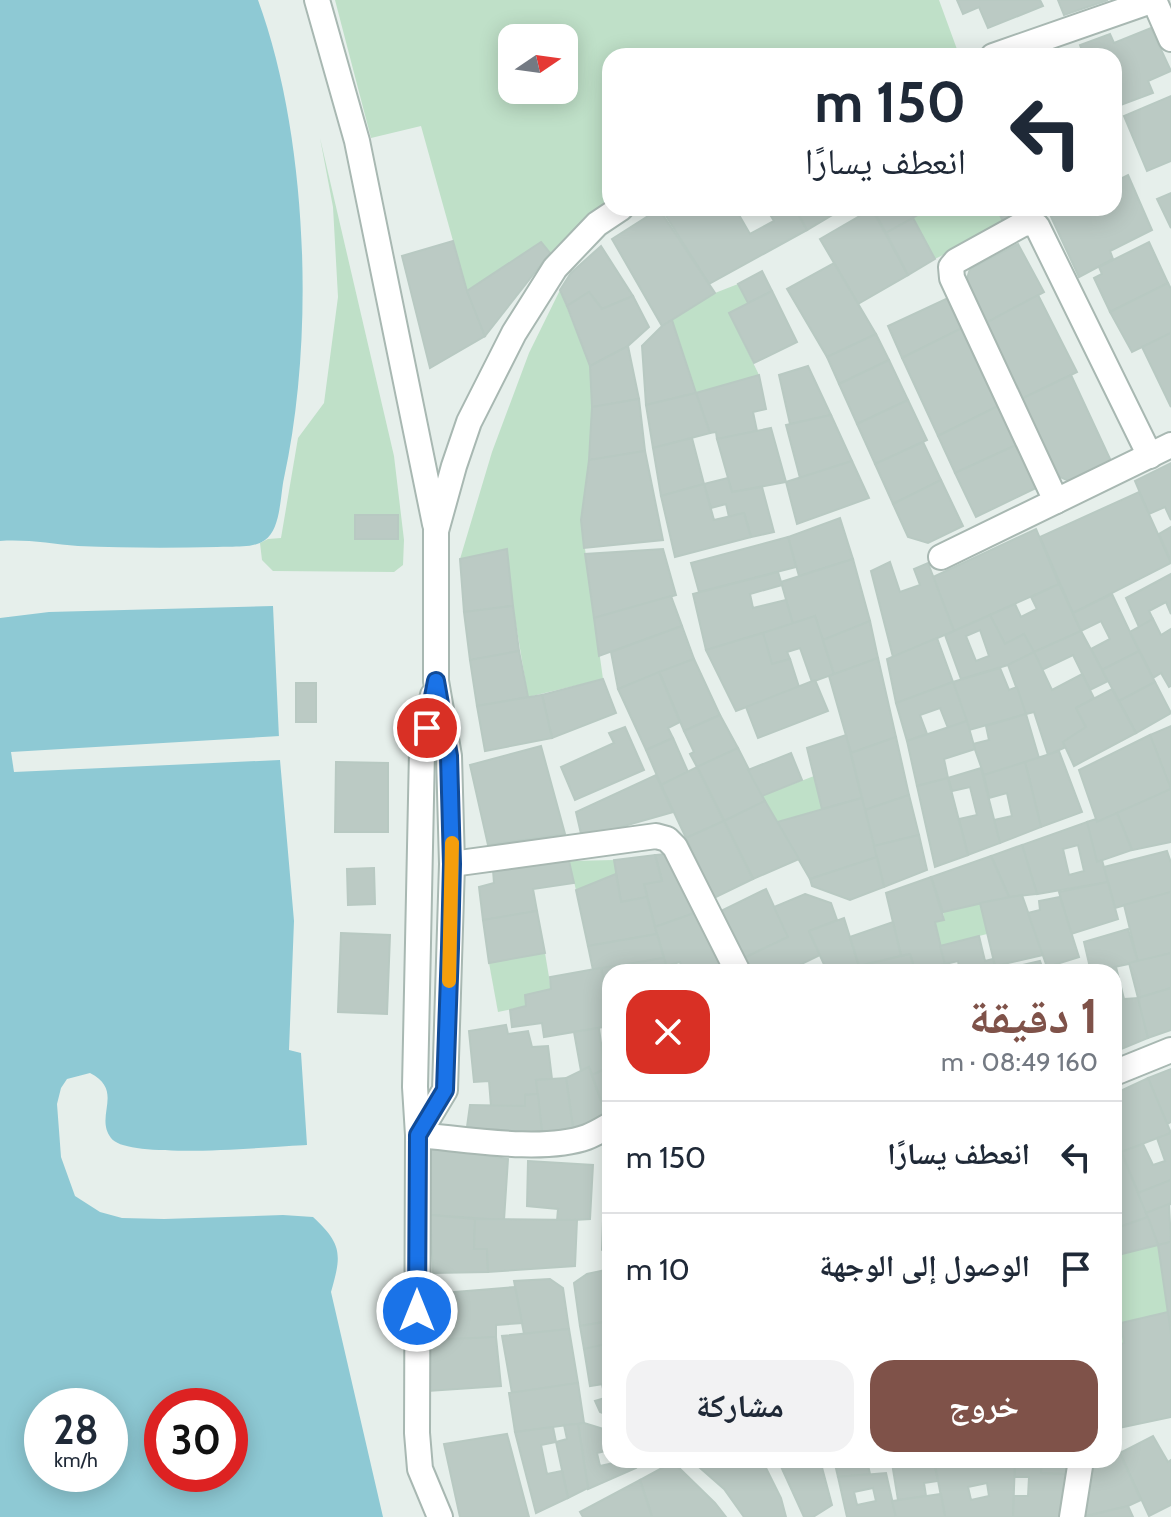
<!DOCTYPE html>
<html lang="ar">
<head>
<meta charset="utf-8">
<style>
	:root { --surface:#fff; --page:#f2f2f3; --text:#1f2937; --muted:#747a83; --line:#e0e1e3; --accent:#7f5249 }
	body { margin:0; font-family:Cabin,"Noto Naskh Arabic",sans-serif; background:var(--page); color:var(--text); direction:rtl; height:100vh; display:flex; flex-direction:column; font-size:30px; white-space:nowrap }
	* { box-sizing:border-box; margin:0 }
	p { font-size:26px; color:var(--muted) }
	.icon { flex:none; width:44px; height:44px; fill:none; stroke:currentColor; stroke-width:2; stroke-linecap:round; stroke-linejoin:round }
	.map { position:relative; flex:1; overflow:hidden; direction:ltr }
	.panel { position:absolute; left:602px; top:964px; width:520px; height:504px; display:flex; flex-direction:column; background:var(--surface); border-radius:24px; box-shadow:0 4px 20px #0003; direction:rtl }
	.panel>* { flex:none }
	.hud { position:absolute; left:602px; top:48px; width:520px; height:168px; border-radius:24px; box-shadow:0 4px 20px #0003; direction:rtl; background:#fff; color:var(--text); overflow:hidden }
	.needle { width:52px; rotate:77deg }
	.tools { position:absolute; left:498px; top:24px; display:grid; gap:16px }
	.tools a { display:grid; place-items:center; width:80px; height:80px; border-radius:16px; background:var(--surface); box-shadow:0 4px 20px #0003; font-size:40px }
	.speed { position:absolute; left:24px; top:1388px; display:flex; gap:16px; font-size:40px; font-weight:700; text-align:center }
	.speed>* { display:grid; place-content:center; width:104px; height:104px; border-radius:50%; background:var(--surface); box-shadow:0 4px 20px #0003; line-height:1 }
	.speed small { font-size:20px; font-weight:400 }
	.speed .limit { border:12px solid #d22; background:#fff; color:#111 }
	.pin { position:absolute; display:grid; place-items:center; width:68px; height:68px; color:#fff; margin:-34px; border:4px solid #fff; border-radius:50%; box-shadow:0 2px 8px #0007 }
	.me { position:absolute; width:88px; margin:-44px; rotate:0deg; stroke-linejoin:round; filter:drop-shadow(0 0 6px #0008) }
	.turn { display:flex; align-items:center; gap:28px; height:168px; padding:0 24px; font-size:36px }
	.turn .icon { width:104px; height:104px; stroke-width:2.5 }
	.turn b { display:block; font-size:56px; line-height:68px }
	.round { display:grid; place-items:center; flex:none; width:84px; height:84px; border-radius:24px; background:var(--page) }
	.overview { display:flex; align-items:center; justify-content:space-between; height:136px; padding:0 24px }
	h1 { font-size:48px; font-weight:700; line-height:60px; color:var(--accent) }
	.cta { display:flex; gap:16px; margin-top:auto; padding:16px 24px }
	.cta a { flex:1; height:92px; border-radius:24px; background:var(--accent); color:#fff; font-size:32px; font-weight:700; line-height:92px; text-align:center }
	.cta a+a { background:var(--page); color:var(--text) }
	ul { padding:0; list-style:none }
	li { display:flex; align-items:center; gap:24px; height:112px; padding:0 24px; border-top:2px solid var(--line) }
	li div { flex:1 }
	li b { display:block; font-size:30px }
	li em { font-style:normal }
	.map>svg:first-child { display:block }
	.green { fill:#bfe0c8; fill-rule:evenodd }
	.water { fill:#8ec9d4; fill-rule:evenodd }
	.pier { fill:#e6efeb }
	.building { fill:#bbcac4; stroke:#b8c9c2; stroke-width:2; fill-rule:evenodd }
	.lines { fill:none; stroke-linecap:round; stroke-linejoin:round }
	.minor-casing { stroke:#a8b8b2; stroke-width:28 }
	.minor { stroke:#fff; stroke-width:24 }
	.route-casing { stroke:#114b97; stroke-width:20 }
	.route { stroke:#1a73e8; stroke-width:14 }
	.slow { stroke:#f59e0b; stroke-width:14 }
</style>
</head>
<body>
<div class="map">
<svg width="1171" height="1517" viewBox="0 0 1171 1517">
	<rect width="100%" height="100%" fill="#e6efeb"/>
	<!-- green -->
	<g class="green">
		<path d="M335 0H939L958 52 945 56H610V200L588 215 550 253 541 242 467 291 421 126 371 138ZM512 38H564V90H512Z"/>
		<path d="M320 138 394 456 404 540 403 565 394 572 273 571 262 560 260 543 268 539 281 538 298 438 324 403 338 297 333 207ZM355 515 398 516V539H356Z"/>
		<polygon points="930,208 997,208 1004,224 935,259 913,218"/>
		<polygon points="738,284 748,303 729,313 759,375 696,393 672,320 715,293"/>
		<polygon points="560,290 590,366 592,407 589,460 581,520 603,679 528,697 513,606 507,549 460,559 492,452 529,353"/>
		<polygon points="814,776 822,809 777,822 762,796"/>
		<polygon points="614,860 616,874 576,890 569,861"/>
		<polygon points="980,903 987,934 940,946 935,922 944,920 943,912"/>
		<polygon points="545,953 551,989 526,1006 498,1012 489,963"/>
		<polygon points="1158,1245 1168,1312 1121,1323 1124,1343 1114,1346 1114,1305 1118,1304 1114,1290 1114,1256"/>
	</g>
	<!-- water -->
	<g class="water">
		<path d="M0 0H258C308 136 315 337 284 478 280 496 281 529 265 540 253 549 232 546 217 547 171 548 125 548 78 546 52 544 27 539 0 541Z"/>
		<path d="M273 606 280 760 294 921 289 1050 301 1053 307 1145C275 1146 127 1161 111 1138 94 1116 125 1091 90 1073L67 1079 61 1088 57 1104 61 1157 75 1196 100 1212 122 1218 164 1219 283 1215 313 1217C342 1244 342 1254 331 1292L383 1517H0V618L49 612ZM42 1406H110V1474H42ZM162 1406H230V1474H162Z"/>
	</g>
	<!-- pier -->
	<polygon class="pier" points="280,736 280,760 14,772 11,752"/>
	<!-- building -->
	<g class="building">
		<polygon points="957,0 1040,0 1043,6 988,28 979,7 963,14"/>
		<polygon points="1058,0 1108,0 1064,15"/>
		<polygon points="1151,28 1171,71 1148,81 1153,93 1118,106 1114,97 1114,56 1084,56 1080,45 1110,34 1114,43"/>
		<polygon points="1171,96 1171,161 1147,171 1124,116"/>
		<polygon points="1128,175 1152,230 1110,251 1113,259 1079,277 1047,208 1114,208 1114,182"/>
		<polygon points="1171,193 1171,228 1157,199"/>
		<polygon points="661,208 735,208 750,234 774,221 766,208 795,208 807,230 709,284"/>
		<polygon points="795,208 844,208 807,230"/>
		<polygon points="872,208 930,208 886,233"/>
		<polygon points="997,208 1028,208 1023,215 1004,224"/>
		<polygon points="659,209 715,293 662,326 612,239"/>
		<polygon points="872,209 908,275 858,304 820,239"/>
		<polygon points="913,218 935,259 908,275 886,233"/>
		<polygon points="453,241 467,291 485,336 430,368 402,256"/>
		<polygon points="541,242 550,253 485,336 467,291"/>
		<polygon points="1149,242 1168,283 1110,312 1094,278 1102,274 1099,267"/>
		<polygon points="1018,244 1044,292 982,325 964,288 970,269"/>
		<polygon points="601,246 633,296 602,309 589,292 567,306 560,290 571,273"/>
		<polygon points="834,263 876,334 827,357 787,289"/>
		<polygon points="762,271 772,291 748,303 738,284"/>
		<polygon points="1168,283 1171,289 1171,333 1132,352 1110,312"/>
		<polygon points="772,291 797,342 754,363 729,313"/>
		<polygon points="589,292 602,309 633,296 649,327 628,346 590,366 567,306"/>
		<polygon points="1038,295 1077,372 1019,400 982,325"/>
		<polygon points="948,298 962,328 902,358 888,326"/>
		<polygon points="672,320 696,393 646,405 642,346 662,326"/>
		<polygon points="962,328 998,406 938,436 902,358"/>
		<polygon points="1171,333 1171,407 1142,347"/>
		<polygon points="876,334 889,360 839,384 827,357"/>
		<polygon points="628,346 639,399 592,407 590,366"/>
		<polygon points="889,360 908,400 857,424 839,384"/>
		<polygon points="808,366 831,415 790,424 779,375"/>
		<polygon points="759,375 766,409 753,412 757,431 717,439 716,432 710,433 696,393"/>
		<polygon points="1071,375 1111,461 1069,481 1053,474 1019,400"/>
		<polygon points="696,393 710,433 653,448 646,405"/>
		<polygon points="639,399 645,451 589,460 592,407"/>
		<polygon points="908,400 927,440 875,464 857,424"/>
		<polygon points="998,406 1016,445 955,473 938,436"/>
		<polygon points="831,415 852,461 800,478 786,425"/>
		<polygon points="771,428 786,482 732,492 717,439"/>
		<polygon points="692,438 704,484 661,496 653,448"/>
		<polygon points="923,442 941,480 893,504 875,464"/>
		<polygon points="1016,445 1036,488 976,517 955,473"/>
		<polygon points="645,451 663,540 584,548 581,520 589,460"/>
		<polygon points="852,461 869,498 797,524 786,482"/>
		<polygon points="1171,463 1171,520 1165,507 1149,514 1135,481"/>
		<polygon points="728,478 732,492 762,487 774,532 751,537 744,513 729,517 726,504 711,508 704,484"/>
		<polygon points="941,480 963,526 928,543 908,537 893,504"/>
		<polygon points="704,484 714,520 744,513 751,537 675,557 661,496"/>
		<polygon points="1139,492 1171,563 1073,613 1040,537"/>
		<rect x="355" y="515" width="43" height="24"/>
		<polygon points="840,518 853,559 799,576 788,537"/>
		<polygon points="1171,527 1171,561 1159,534"/>
		<polygon points="1036,529 1059,584 954,631 933,577"/>
		<polygon points="788,537 796,567 699,592 691,563"/>
		<polygon points="507,549 513,606 464,612 460,559"/>
		<polygon points="663,549 676,595 594,618 585,554"/>
		<polygon points="853,559 870,621 823,640 815,616 793,624 781,582"/>
		<polygon points="890,562 900,592 920,585 914,569 928,563 954,631 893,657 871,571"/>
		<polygon points="778,572 782,585 750,594 753,608 786,600 793,624 706,650 693,594"/>
		<polygon points="1171,574 1171,614 1166,602 1149,611 1153,619 1139,627 1126,598"/>
		<polygon points="1059,584 1081,631 1034,652 1024,634 1005,644 990,615 1015,604 1021,617 1037,609 1031,597"/>
		<polygon points="1112,594 1139,651 1102,670 1091,649 1110,639 1101,621 1081,631 1073,613"/>
		<polygon points="671,596 682,626 599,656 594,618"/>
		<polygon points="513,606 519,651 470,660 464,612"/>
		<path d="M990 615 1005 644 1024 634 1034 652 1008 665 961 679 945 635ZM980 630 989 656 976 661 966 636Z"/>
		<polygon points="815,616 834,674 812,682 800,648 787,652 790,659 772,664 763,633"/>
		<polygon points="1153,619 1161,635 1171,629 1171,686 1169,687 1161,673 1153,678 1130,632"/>
		<polygon points="870,621 878,658 834,674 823,640"/>
		<polygon points="682,626 694,659 618,689 611,652"/>
		<polygon points="1081,631 1108,681 1090,690 1073,655 1042,670 1034,652"/>
		<polygon points="763,633 772,664 790,659 799,687 736,711 706,650"/>
		<polygon points="937,638 953,682 896,703 887,659"/>
		<polygon points="519,651 528,697 477,706 470,660"/>
		<polygon points="1139,651 1155,682 1119,701 1102,670"/>
		<polygon points="1034,652 1052,690 1082,674 1094,698 1076,708 1086,727 1063,742 1066,747 1048,755 1034,712 1026,714 1008,665"/>
		<polygon points="878,658 896,737 851,753 829,676"/>
		<polygon points="694,659 720,715 684,731 659,672"/>
		<polygon points="1000,668 1009,690 1017,687 1026,714 969,730 953,682"/>
		<polygon points="659,672 680,722 668,728 673,738 646,750 618,689"/>
		<polygon points="603,679 616,713 552,738 542,695"/>
		<polygon points="815,680 828,711 758,738 746,707"/>
		<polygon points="953,682 967,721 948,728 940,708 920,715 927,734 907,741 896,703"/>
		<polygon points="1155,682 1171,713 1136,733 1119,701"/>
		<rect x="296" y="683" width="20" height="39"/>
		<polygon points="1112,689 1136,733 1074,766 1063,742 1086,727 1076,708"/>
		<polygon points="542,695 552,738 485,751 477,706"/>
		<polygon points="1026,714 1039,758 984,775 973,744 989,740 986,726"/>
		<polygon points="720,715 738,748 697,767 690,754 694,752 684,731"/>
		<polygon points="967,721 975,749 944,759 948,778 917,786 907,741"/>
		<polygon points="1171,726 1171,789 1150,735"/>
		<polygon points="625,727 644,770 575,800 561,767 614,743 609,733"/>
		<polygon points="846,735 862,798 822,809 807,748"/>
		<polygon points="1150,735 1171,789 1097,822 1079,770"/>
		<polygon points="896,737 909,795 865,810 851,753"/>
		<polygon points="673,738 688,772 661,785 646,750"/>
		<polygon points="541,746 565,834 488,845 470,765"/>
		<polygon points="738,748 765,801 724,821 697,767"/>
		<polygon points="1059,751 1082,812 1041,827 1025,762"/>
		<polygon points="791,753 802,780 762,796 748,770"/>
		<polygon points="336,762 388,763 388,832 335,832"/>
		<polygon points="1025,762 1041,827 1000,843 994,820 1012,816 1007,793 989,798 984,775"/>
		<polygon points="697,767 724,821 686,838 661,785"/>
		<polygon points="981,768 1000,843 968,855 959,819 977,815 970,787 952,791 948,778"/>
		<polygon points="656,775 673,812 582,838 576,812"/>
		<polygon points="948,778 968,855 935,867 917,786"/>
		<polygon points="1171,789 1171,842 1132,850 1117,813"/>
		<polygon points="909,795 919,835 874,846 865,810"/>
		<polygon points="862,798 877,857 810,879 777,822"/>
		<polygon points="765,801 799,859 753,879 724,821"/>
		<polygon points="1117,813 1132,850 1097,862 1087,822 1096,819 1097,822"/>
		<polygon points="724,821 753,879 714,898 686,838"/>
		<path d="M1087 822 1097 862 1102 860 1108 882 1037 894 1022 845ZM1078 845 1084 871 1069 875 1063 849Z"/>
		<polygon points="919,835 927,870 884,887 874,846"/>
		<polygon points="1022,845 1037,894 1009,897 991,856"/>
		<polygon points="1167,851 1171,863 1171,892 1115,908 1104,867"/>
		<polygon points="674,853 700,911 655,927 644,884 662,881 655,855"/>
		<polygon points="655,855 662,881 644,884 647,897 621,902 614,860"/>
		<polygon points="991,856 1009,897 943,912 931,877"/>
		<polygon points="877,857 884,887 850,900 812,886 810,879"/>
		<polygon points="569,861 574,883 533,889 537,911 483,920 479,887 494,883 493,870"/>
		<polygon points="374,868 375,904 348,905 347,869"/>
		<polygon points="616,874 621,902 647,897 657,934 588,946 576,890"/>
		<polygon points="931,877 944,920 935,922 945,964 915,971 910,954 901,956 886,893"/>
		<polygon points="1108,882 1118,919 1071,934 1059,892"/>
		<polygon points="766,889 788,937 744,958 721,911"/>
		<polygon points="1171,892 1171,953 1138,962 1124,905"/>
		<polygon points="805,894 831,903 837,920 809,931 820,955 785,972 750,972 744,958 788,937 774,907"/>
		<polygon points="1022,895 1043,955 995,966 980,903"/>
		<polygon points="1060,897 1079,957 1047,967 1028,913 1040,910 1039,901"/>
		<polygon points="537,911 545,953 489,963 483,920"/>
		<polygon points="700,911 726,965 707,972 683,972 680,962 666,966 655,927"/>
		<polygon points="844,918 859,966 826,969 809,931"/>
		<polygon points="893,922 901,956 859,966 850,937"/>
		<polygon points="1128,929 1138,962 1091,972 1084,942"/>
		<polygon points="341,933 390,935 387,1014 338,1012"/>
		<polygon points="657,934 664,958 593,970 588,946"/>
		<polygon points="979,936 985,961 993,959 996,971 960,972 958,961 945,964 940,946"/>
		<polygon points="1171,953 1171,988 1138,998 1129,963"/>
		<polygon points="910,954 915,972 860,972 859,966"/>
		<polygon points="664,958 668,972 636,972 633,963"/>
		<polygon points="1040,961 1044,972 992,972 996,971"/>
		<polygon points="633,963 636,972 610,972 610,1010 601,968"/>
		<polygon points="1116,967 1124,999 1138,998 1148,1038 1114,1052 1114,972 1097,972"/>
		<polygon points="601,968 610,1010 610,1026 544,1037 542,1023 512,1027 510,1010 526,1006 525,995 551,989 550,977"/>
		<polygon points="1171,988 1171,1030 1148,1038 1138,998"/>
		<polygon points="506,1025 508,1034 528,1031 532,1047 548,1046 552,1079 536,1080 538,1094 525,1095 525,1106 491,1106 489,1081 474,1082 469,1031"/>
		<polygon points="599,1028 603,1058 610,1057 610,1067 592,1075 589,1067 581,1071 574,1032"/>
		<polygon points="589,1067 607,1117 573,1128 566,1078"/>
		<polygon points="610,1067 610,1115 607,1117 592,1075"/>
		<polygon points="1171,1069 1171,1122 1167,1124 1148,1078"/>
		<polygon points="566,1078 573,1128 542,1133 536,1080"/>
		<polygon points="1148,1078 1171,1133 1121,1152 1114,1134 1114,1094"/>
		<polygon points="538,1094 542,1133 509,1134 467,1127 470,1105 525,1106 525,1095"/>
		<polygon points="1171,1133 1171,1180 1138,1193 1121,1152 1143,1144 1153,1165 1165,1161 1157,1138"/>
		<polygon points="1114,1134 1148,1217 1114,1229"/>
		<polygon points="430,1146 508,1159 504,1220 430,1215"/>
		<polygon points="528,1161 593,1165 590,1219 557,1221 558,1209 527,1206"/>
		<polygon points="605,1163 610,1163 610,1254 602,1250"/>
		<polygon points="1171,1180 1171,1204 1146,1213 1138,1193"/>
		<polygon points="1169,1204 1171,1242 1158,1245 1146,1213"/>
		<polygon points="430,1215 475,1219 474,1249 487,1249 488,1272 433,1273"/>
		<polygon points="1148,1217 1158,1245 1114,1256 1114,1229"/>
		<polygon points="475,1219 577,1220 575,1266 488,1272 487,1249 474,1249"/>
		<polygon points="1171,1242 1171,1334 1158,1245"/>
		<polygon points="610,1269 610,1321 580,1326 574,1283 587,1274"/>
		<polygon points="550,1279 563,1288 569,1329 524,1334 514,1281"/>
		<polygon points="515,1287 522,1323 496,1325 496,1337 447,1340 443,1293"/>
		<polygon points="1168,1312 1171,1334 1171,1417 1114,1429 1114,1346 1124,1343 1121,1323"/>
		<polygon points="610,1321 610,1345 584,1349 580,1326"/>
		<polygon points="569,1329 578,1383 512,1393 502,1336"/>
		<polygon points="496,1337 501,1386 428,1391 427,1340"/>
		<polygon points="610,1343 610,1383 590,1386 584,1349"/>
		<polygon points="578,1383 584,1423 515,1432 509,1393"/>
		<polygon points="610,1383 610,1416 600,1412 595,1401 605,1398 602,1384"/>
		<polygon points="584,1423 610,1431 610,1450 597,1453 600,1466 618,1462 618,1460 634,1460 636,1468 588,1489 578,1424"/>
		<polygon points="578,1424 588,1488 568,1498 556,1442 567,1439 564,1425"/>
		<polygon points="553,1427 556,1442 541,1445 547,1474 562,1471 568,1498 536,1513 515,1432"/>
		<polygon points="507,1434 529,1517 460,1517 444,1444"/>
		<polygon points="1153,1436 1168,1462 1171,1460 1171,1505 1149,1516 1120,1453"/>
		<polygon points="1120,1453 1141,1500 1128,1506 1081,1517 1093,1461 1114,1460 1114,1455"/>
		<polygon points="691,1460 762,1460 781,1498 786,1517 744,1517 724,1489"/>
		<polygon points="778,1460 820,1460 832,1505 813,1517 804,1517"/>
		<polygon points="834,1460 867,1460 870,1474 838,1477"/>
		<polygon points="903,1460 954,1460 955,1463 935,1465 938,1481 924,1483 926,1496 898,1500 892,1463"/>
		<path d="M1015 1460 1013 1517H945L935 1465 978 1460ZM987 1483 989 1496 971 1500 968 1487Z"/>
		<polygon points="1015,1460 1042,1460 1041,1473 1067,1474 1062,1517 1013,1517 1014,1496 1028,1496 1029,1477 1015,1477"/>
		<polygon points="1030,1460 1067,1460 1067,1474 1041,1473 1042,1460"/>
		<polygon points="673,1462 715,1503 726,1517 652,1517 640,1480"/>
		<path d="M886 1473 896 1517H847L838 1477ZM873 1488 876 1501 857 1505 854 1492Z"/>
		<polygon points="640,1480 652,1517 583,1517 580,1512"/>
		<polygon points="941,1494 945,1517 896,1517 892,1501"/>
		<polygon points="1128,1506 1133,1517 1084,1517"/>
	</g>
	<g class="lines">
		<!-- minor casing -->
		<g class="minor-casing">
			<g id="minor">
				<polyline points="317,0 357,141 435,524"/>
				<polyline points="1154,0 1171,39"/>
				<polyline points="993,56 1154,0"/>
				<polyline points="1056,501 952,278 951,267 956,261 1023,224 1030,223 1037,226 1150,456"/>
				<polyline points="941,557 1171,445"/>
				<polyline points="433,695 422,751 415,1087 418,1135 417,1433 420,1469 440,1517"/>
				<polyline points="452,864 656,836 667,839 675,847 738,972"/>
				<polyline points="1114,1073 1171,1050"/>
				<polyline points="418,1135 445,1090 452,864 449,756 436,681 436,531 454,466 469,422 514,333 555,268 597,224 621,208"/>
				<path d="M418 1135C465 1139 543 1153 587 1137 595 1134 603 1129 610 1125"/>
				<polyline points="1072,1517 1081,1460"/>
			</g>
		</g>
		<!-- minor -->
		<use href="#minor" class="minor"/>
	</g>
	<g class="lines">
		<!-- route casing -->
		<g class="route-casing">
			<polyline id="route" points="417,1311 418,1135 445,1090 450,948 452,864 449,756 436,681 427,728"/>
		</g>
		<!-- route -->
		<use href="#route" class="route"/>
		<!-- slow -->
		<polyline class="slow" points="449,981 452,843"/>
	</g>
</svg>
<div class="tools">
<a><svg class="needle" viewBox="-14 -14 28 28"><path d="M0-13l5 13h-10z" fill="#e53935"/><path d="M0 13l5-13h-10z" fill="#747a83"/></svg></a>
</div>
<div class="speed"><div>28<small>km/h</small></div><div class="limit">30</div></div>
<div class="pin" style="left:427px;top:728px;background:#d93025"><svg class="icon" aria-label="arrive" viewBox="0 0 24 24"><path d="M6 21V4h12l-3 4 3 4H6"/></svg></div>
<svg class="me" style="left:417px;top:1311px" viewBox="-20 -20 40 40"><circle r="17" fill="#1a73e8" stroke="#fff" stroke-width="3"/><path d="M0-11L8 9 0 5-8 9z" fill="#fff"/></svg>
<div class="hud">
<div class="turn"><svg class="icon" aria-label="left" viewBox="0 0 24 24"><path d="M17 20v-9H6M10 6l-5 5 5 5"/></svg><div><b>150 m</b>انعطف يسارًا</div></div>
</div>
<section class="panel">
<div class="overview"><div><h1>1 دقيقة</h1><p>160 m · 08:49</p></div><a class="round" style="background:#d93025;color:#fff"><svg class="icon" aria-label="close" viewBox="0 0 24 24"><path d="M6 6l12 12M18 6L6 18"/></svg></a></div>
<ul>
<li><svg class="icon" aria-label="left" viewBox="0 0 24 24"><path d="M17 20v-9H6M10 6l-5 5 5 5"/></svg><div><b>انعطف يسارًا</b></div><em>150 m</em></li>
<li><svg class="icon" aria-label="arrive" viewBox="0 0 24 24"><path d="M6 21V4h12l-3 4 3 4H6"/></svg><div><b>الوصول إلى الوجهة</b></div><em>10 m</em></li>
</ul>
<div class="cta"><a>خروج</a><a>مشاركة</a></div>
</section>
</div>
</body>
</html>
